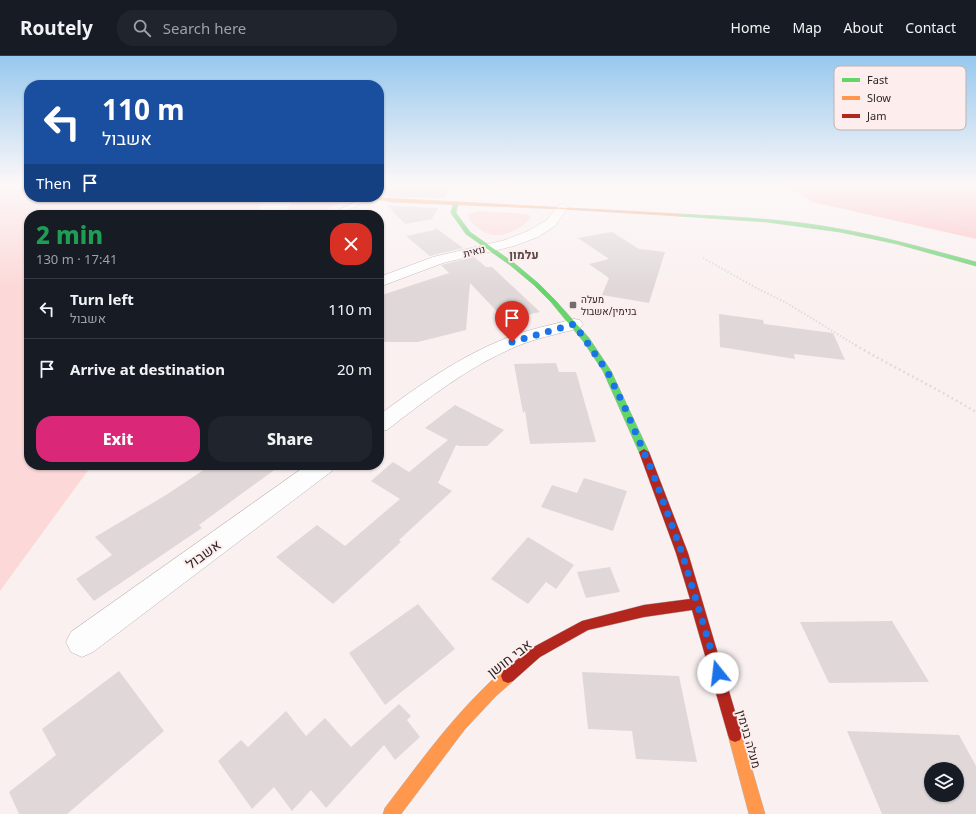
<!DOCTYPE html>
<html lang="en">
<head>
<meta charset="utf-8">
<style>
	:root { --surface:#171b24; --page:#20242c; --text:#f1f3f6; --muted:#9ea1a6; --line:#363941; --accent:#db2777 }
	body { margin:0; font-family:"Noto Sans",Heebo,sans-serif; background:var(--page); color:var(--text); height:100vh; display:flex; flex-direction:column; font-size:15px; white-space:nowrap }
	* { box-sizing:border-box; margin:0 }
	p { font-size:13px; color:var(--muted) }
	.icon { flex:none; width:22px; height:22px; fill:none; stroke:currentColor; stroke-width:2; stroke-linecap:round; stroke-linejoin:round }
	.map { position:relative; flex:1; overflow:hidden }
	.drawer { position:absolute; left:24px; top:154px; width:360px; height:260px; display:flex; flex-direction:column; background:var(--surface); border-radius:16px; box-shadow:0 1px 3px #0004 }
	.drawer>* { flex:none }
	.top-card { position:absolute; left:24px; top:24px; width:360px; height:122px; border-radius:16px; box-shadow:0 1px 3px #0004; background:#1a4fa0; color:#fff; overflow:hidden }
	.buttons { position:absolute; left:924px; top:706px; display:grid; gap:8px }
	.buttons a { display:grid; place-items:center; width:40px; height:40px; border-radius:50%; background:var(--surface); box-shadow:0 1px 3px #0004; font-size:20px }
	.pin { position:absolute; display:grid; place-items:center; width:34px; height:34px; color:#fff; margin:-41px -17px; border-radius:50% 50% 50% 0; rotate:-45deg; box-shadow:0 0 4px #0007 }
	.pin .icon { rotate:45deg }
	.me { position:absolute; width:44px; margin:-22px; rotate:344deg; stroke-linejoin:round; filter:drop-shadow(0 0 3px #0008) }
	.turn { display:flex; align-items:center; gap:14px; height:84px; padding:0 12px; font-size:18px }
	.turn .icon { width:52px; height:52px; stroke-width:2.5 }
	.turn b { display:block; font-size:28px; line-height:34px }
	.then { display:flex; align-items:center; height:38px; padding:0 12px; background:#0003; gap:8px; font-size:15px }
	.round { display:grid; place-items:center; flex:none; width:42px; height:42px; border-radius:16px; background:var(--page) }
	.head { display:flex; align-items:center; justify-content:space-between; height:68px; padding:0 12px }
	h1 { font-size:24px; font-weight:800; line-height:30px; color:#1e9e55 }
	.primary-button { display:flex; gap:8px; margin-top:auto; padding:8px 12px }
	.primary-button a { flex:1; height:46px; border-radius:16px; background:var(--accent); color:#fff; font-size:16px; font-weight:800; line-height:46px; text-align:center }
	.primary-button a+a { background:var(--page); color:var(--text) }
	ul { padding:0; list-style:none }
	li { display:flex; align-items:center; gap:12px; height:60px; padding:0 12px; border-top:1px solid var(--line) }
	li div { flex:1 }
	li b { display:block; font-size:15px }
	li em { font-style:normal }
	header { display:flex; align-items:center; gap:24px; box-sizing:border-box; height:56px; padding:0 20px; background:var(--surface); border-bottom:1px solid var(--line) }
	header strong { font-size:19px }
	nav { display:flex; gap:22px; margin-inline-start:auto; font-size:14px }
	.search { width:280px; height:36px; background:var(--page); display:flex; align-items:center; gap:10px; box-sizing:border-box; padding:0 14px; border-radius:16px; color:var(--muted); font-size:15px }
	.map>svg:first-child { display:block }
	.green { fill:#fcd8d8 }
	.forest { fill:#fcc0c2 }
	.building { fill:#e0d8d8; fill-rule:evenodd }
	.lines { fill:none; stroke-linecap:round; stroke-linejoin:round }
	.lane-casing { stroke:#bab3b3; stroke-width:1 }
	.street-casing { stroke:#bab3b3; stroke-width:1 }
	.fast-casing { stroke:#bab3b3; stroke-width:1 }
	.slow-casing { stroke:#bab3b3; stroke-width:1 }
	.jam-casing { stroke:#bab3b3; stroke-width:1 }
	.path-far2 { stroke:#dfdcdc; stroke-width:1.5; stroke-dasharray:1 1.5; stroke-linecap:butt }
	.path-far1 { stroke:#dfdcdc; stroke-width:2; stroke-dasharray:1.5 2; stroke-linecap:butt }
	.path { stroke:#dfdcdc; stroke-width:2.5; stroke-dasharray:2 3; stroke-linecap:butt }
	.lane { fill:#fefdfd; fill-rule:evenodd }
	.street { fill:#fefdfd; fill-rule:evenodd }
	.fast { fill:#63d668; fill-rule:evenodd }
	.slow { fill:#ff974d; fill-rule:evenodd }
	.jam { fill:#b3261e; fill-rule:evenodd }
	.route { stroke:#1a73e8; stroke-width:7; stroke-dasharray:0 12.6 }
	.poi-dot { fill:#756d6d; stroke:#fdeded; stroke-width:1.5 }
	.labels { text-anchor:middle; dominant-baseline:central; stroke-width:4; stroke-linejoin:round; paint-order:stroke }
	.far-street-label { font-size:10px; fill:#2d2626; stroke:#fdeded }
	.far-poi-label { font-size:10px; fill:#2d2626; stroke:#fdeded; text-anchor:start }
	.far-quarter-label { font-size:12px; font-weight:bold; fill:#5a494a; stroke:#fdeded }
	.street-label { font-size:12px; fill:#2d2626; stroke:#fdeded }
	.near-street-label { font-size:14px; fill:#2d2626; stroke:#fdeded }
	.key { fill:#fdeded; stroke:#bfb1b1; stroke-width:1 }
	.key-label { font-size:11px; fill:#2d2626 }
</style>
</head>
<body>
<header>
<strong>Routely</strong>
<div class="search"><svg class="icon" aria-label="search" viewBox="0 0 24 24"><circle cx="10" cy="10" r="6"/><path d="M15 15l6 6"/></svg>Search here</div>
<nav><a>Home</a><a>Map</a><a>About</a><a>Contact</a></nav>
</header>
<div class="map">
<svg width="976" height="758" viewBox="0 0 976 758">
	<rect width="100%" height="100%" fill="#faf0f0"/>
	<!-- green -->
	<g class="green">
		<polygon points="0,127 29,127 29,141 263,141 258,159 29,159 29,409 92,409 0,535"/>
		<polygon points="297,141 330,141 343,145 315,159 289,159 288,152"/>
		<path d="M478 155 528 158 531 162C517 177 494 187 477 171 472 167 470 165 468 158Z"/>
	</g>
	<!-- forest -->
	<polygon class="forest" points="782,127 976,127 976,183 813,146"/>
	<!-- building -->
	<g class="building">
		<polygon points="379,127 453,127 444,142 393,141 379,138"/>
		<polygon points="387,149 393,150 438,152 432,163 405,168"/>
		<polygon points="436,172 463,192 430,200 406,180 434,174"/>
		<polygon points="612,176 639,193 665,196 649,247 602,239 609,222 589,208 609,203 578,182"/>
		<polygon points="474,201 486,211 492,211 540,256 505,264 470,227 466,274 418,286 379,286 379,240 449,217 441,209"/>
		<polygon points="719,258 763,264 764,268 833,277 845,304 794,298 795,303 720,291"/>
		<polygon points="556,307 559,316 576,316 596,386 530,388 525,355 523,357 514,308"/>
		<polygon points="455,349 504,374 487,390 459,390 456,389 438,427 452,435 399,484 401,486 333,548 276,501 317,469 345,490 400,443 371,425 393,406 409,416 448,384 425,372"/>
		<polygon points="211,409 281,409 199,469 202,472 94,545 76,523 112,499 95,481 166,439"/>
		<polygon points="584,422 627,435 613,475 541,451 552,429 577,437"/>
		<polygon points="528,481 574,509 556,533 546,526 528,548 491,523"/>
		<polygon points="610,511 620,536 586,542 577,516"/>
		<polygon points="418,548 455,593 385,649 349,597"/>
		<polygon points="892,565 929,626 829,627 800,566"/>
		<polygon points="119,615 164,675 67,758 19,758 9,736 56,699 42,673"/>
		<polygon points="582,616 679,620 697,706 636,703 632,675 588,673"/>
		<polygon points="399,648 411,660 407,664 420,681 395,704 384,689 326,752 311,734 292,755 274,731 252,753 218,705 241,684 248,691 286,655 306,680 325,662 351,691"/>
		<path d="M847 675 959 679 976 710V758H882ZM931 713H957V739H931Z"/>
	</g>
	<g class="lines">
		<!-- lane casing -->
		<g class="lane-casing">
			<polygon id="lane" points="365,141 373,141 339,159 329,159"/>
		</g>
		<!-- street casing -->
		<g class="street-casing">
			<g id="street">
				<polygon points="562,148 566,149 568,152 555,170 538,181 514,190 443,207 379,231 379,221 433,201 505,184 528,175 547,164 558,149"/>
				<path d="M574 263 580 264 583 268 580 272C558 278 536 282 515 291 468 311 427 343 387 374L379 376V359C418 330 459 301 504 283 526 274 551 269 574 263Z"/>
				<polygon points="307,409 336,409 332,415 93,596 82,601 71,596 66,586 71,576"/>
			</g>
		</g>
		<!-- fast casing -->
		<g class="fast-casing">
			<g id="fast">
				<polygon points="454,146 458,147 456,157 470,176 514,207 538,227 555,244 589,282 611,315 649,396 647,398 644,399 639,396 603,315 583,285 551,246 534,229 510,209 466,178 451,157"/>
				<path d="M680 158C734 161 787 163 840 173 886 181 931 194 976 206V210L897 188 840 176 767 166 678 160V159Z"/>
			</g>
		</g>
		<!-- slow casing -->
		<g class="slow-casing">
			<g id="slow">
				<polygon points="365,141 680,158 682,159 680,160 562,153 393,146"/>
				<path d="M508 613 513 615 515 620 513 625 496 640 465 673 401 758H383L385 752C415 713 444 672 480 636 488 628 497 618 508 613Z"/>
				<polygon points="735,672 740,674 742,679 765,758 749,758 728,679 730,674"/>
			</g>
		</g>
		<!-- jam casing -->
		<g class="jam-casing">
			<polygon id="jam" points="644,393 649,396 688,497 742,679 740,684 735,686 730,684 728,679 692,554 644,561 588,574 540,601 513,625 508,627 503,625 501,620 503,615 530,593 582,565 644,549 690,543 676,497 639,396"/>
		</g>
		<!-- path-far2 -->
		<g class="path-far2">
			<polyline points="870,127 976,174"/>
			<polyline points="0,163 15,155 21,128 11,127"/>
		</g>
		<!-- path-far1 -->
		<polyline class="path-far1" points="703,202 760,234 785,246 857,290"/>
		<!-- path -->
		<path class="path" d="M855 289C895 312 936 332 976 356"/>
		<!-- lane -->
		<use href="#lane" class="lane"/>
		<!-- street -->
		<use href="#street" class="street"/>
		<!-- fast -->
		<use href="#fast" class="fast"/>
		<!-- slow -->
		<use href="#slow" class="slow"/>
		<!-- jam -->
		<use href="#jam" class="jam"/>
	</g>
	<!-- sky -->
	<linearGradient id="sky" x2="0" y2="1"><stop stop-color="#97c8ee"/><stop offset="0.55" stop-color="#fdf8f8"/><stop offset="1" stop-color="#fdf8f8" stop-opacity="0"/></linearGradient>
	<rect width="976" height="233" fill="url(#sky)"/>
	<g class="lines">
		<!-- route -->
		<polyline class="route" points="512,286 574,268 607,315 626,354 654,420 682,497 718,617"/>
	</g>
	<!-- markers -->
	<rect class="poi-dot" x="569" y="245" width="8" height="8" rx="2"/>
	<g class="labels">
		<!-- far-street labels -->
		<g class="far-street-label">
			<text transform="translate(474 195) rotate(-14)">נואית</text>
		</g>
		<!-- far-poi labels -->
		<g class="far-poi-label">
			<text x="581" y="243">מעלה<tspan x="581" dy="12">בנימין/אשבול</tspan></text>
		</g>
		<!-- far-quarter labels -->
		<g class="far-quarter-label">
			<text x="524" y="198">עלמון</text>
		</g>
		<!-- street labels -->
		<g class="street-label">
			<text transform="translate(749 683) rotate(74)">מעלה בנימין</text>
		</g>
		<!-- near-street labels -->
		<g class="near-street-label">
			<text transform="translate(203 498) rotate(-36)">אשבול</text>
			<text transform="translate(509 602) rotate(-38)">אבי חושן</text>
		</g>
	</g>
	<!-- legend -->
	<rect x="834" y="10" width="132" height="64" rx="6" class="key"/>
	<rect x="842" y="22" width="18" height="4" fill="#63d668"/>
	<rect x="842" y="40" width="18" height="4" fill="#ff974d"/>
	<rect x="842" y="58" width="18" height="4" fill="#b3261e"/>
	<g class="key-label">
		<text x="867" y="28">Fast</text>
		<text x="867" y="46">Slow</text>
		<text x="867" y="64">Jam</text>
	</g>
</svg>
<div class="buttons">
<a><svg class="icon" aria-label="layers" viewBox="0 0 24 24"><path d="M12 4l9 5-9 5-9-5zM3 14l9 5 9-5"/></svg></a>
</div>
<div class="pin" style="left:512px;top:286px;background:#d93025"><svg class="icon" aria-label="arrive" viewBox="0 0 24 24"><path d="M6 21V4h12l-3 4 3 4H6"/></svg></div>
<svg class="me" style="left:718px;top:617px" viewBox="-20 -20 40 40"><circle r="19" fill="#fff"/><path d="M0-13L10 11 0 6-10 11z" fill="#1a73e8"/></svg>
<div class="top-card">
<div class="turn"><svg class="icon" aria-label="left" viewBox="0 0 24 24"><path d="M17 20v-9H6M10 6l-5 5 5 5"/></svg><div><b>110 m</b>אשבול</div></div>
<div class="then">Then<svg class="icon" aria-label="arrive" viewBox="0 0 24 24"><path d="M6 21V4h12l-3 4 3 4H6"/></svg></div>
</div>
<section class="drawer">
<div class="head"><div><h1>2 min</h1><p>130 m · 17:41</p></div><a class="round" style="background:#d93025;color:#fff"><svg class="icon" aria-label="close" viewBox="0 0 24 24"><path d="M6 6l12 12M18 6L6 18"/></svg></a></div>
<ul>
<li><svg class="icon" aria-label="left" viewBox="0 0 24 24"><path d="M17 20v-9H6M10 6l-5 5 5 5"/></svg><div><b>Turn left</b><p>אשבול</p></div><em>110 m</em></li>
<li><svg class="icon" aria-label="arrive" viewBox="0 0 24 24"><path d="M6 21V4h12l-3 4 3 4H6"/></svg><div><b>Arrive at destination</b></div><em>20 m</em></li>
</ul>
<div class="primary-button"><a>Exit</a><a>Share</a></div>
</section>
</div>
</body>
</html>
